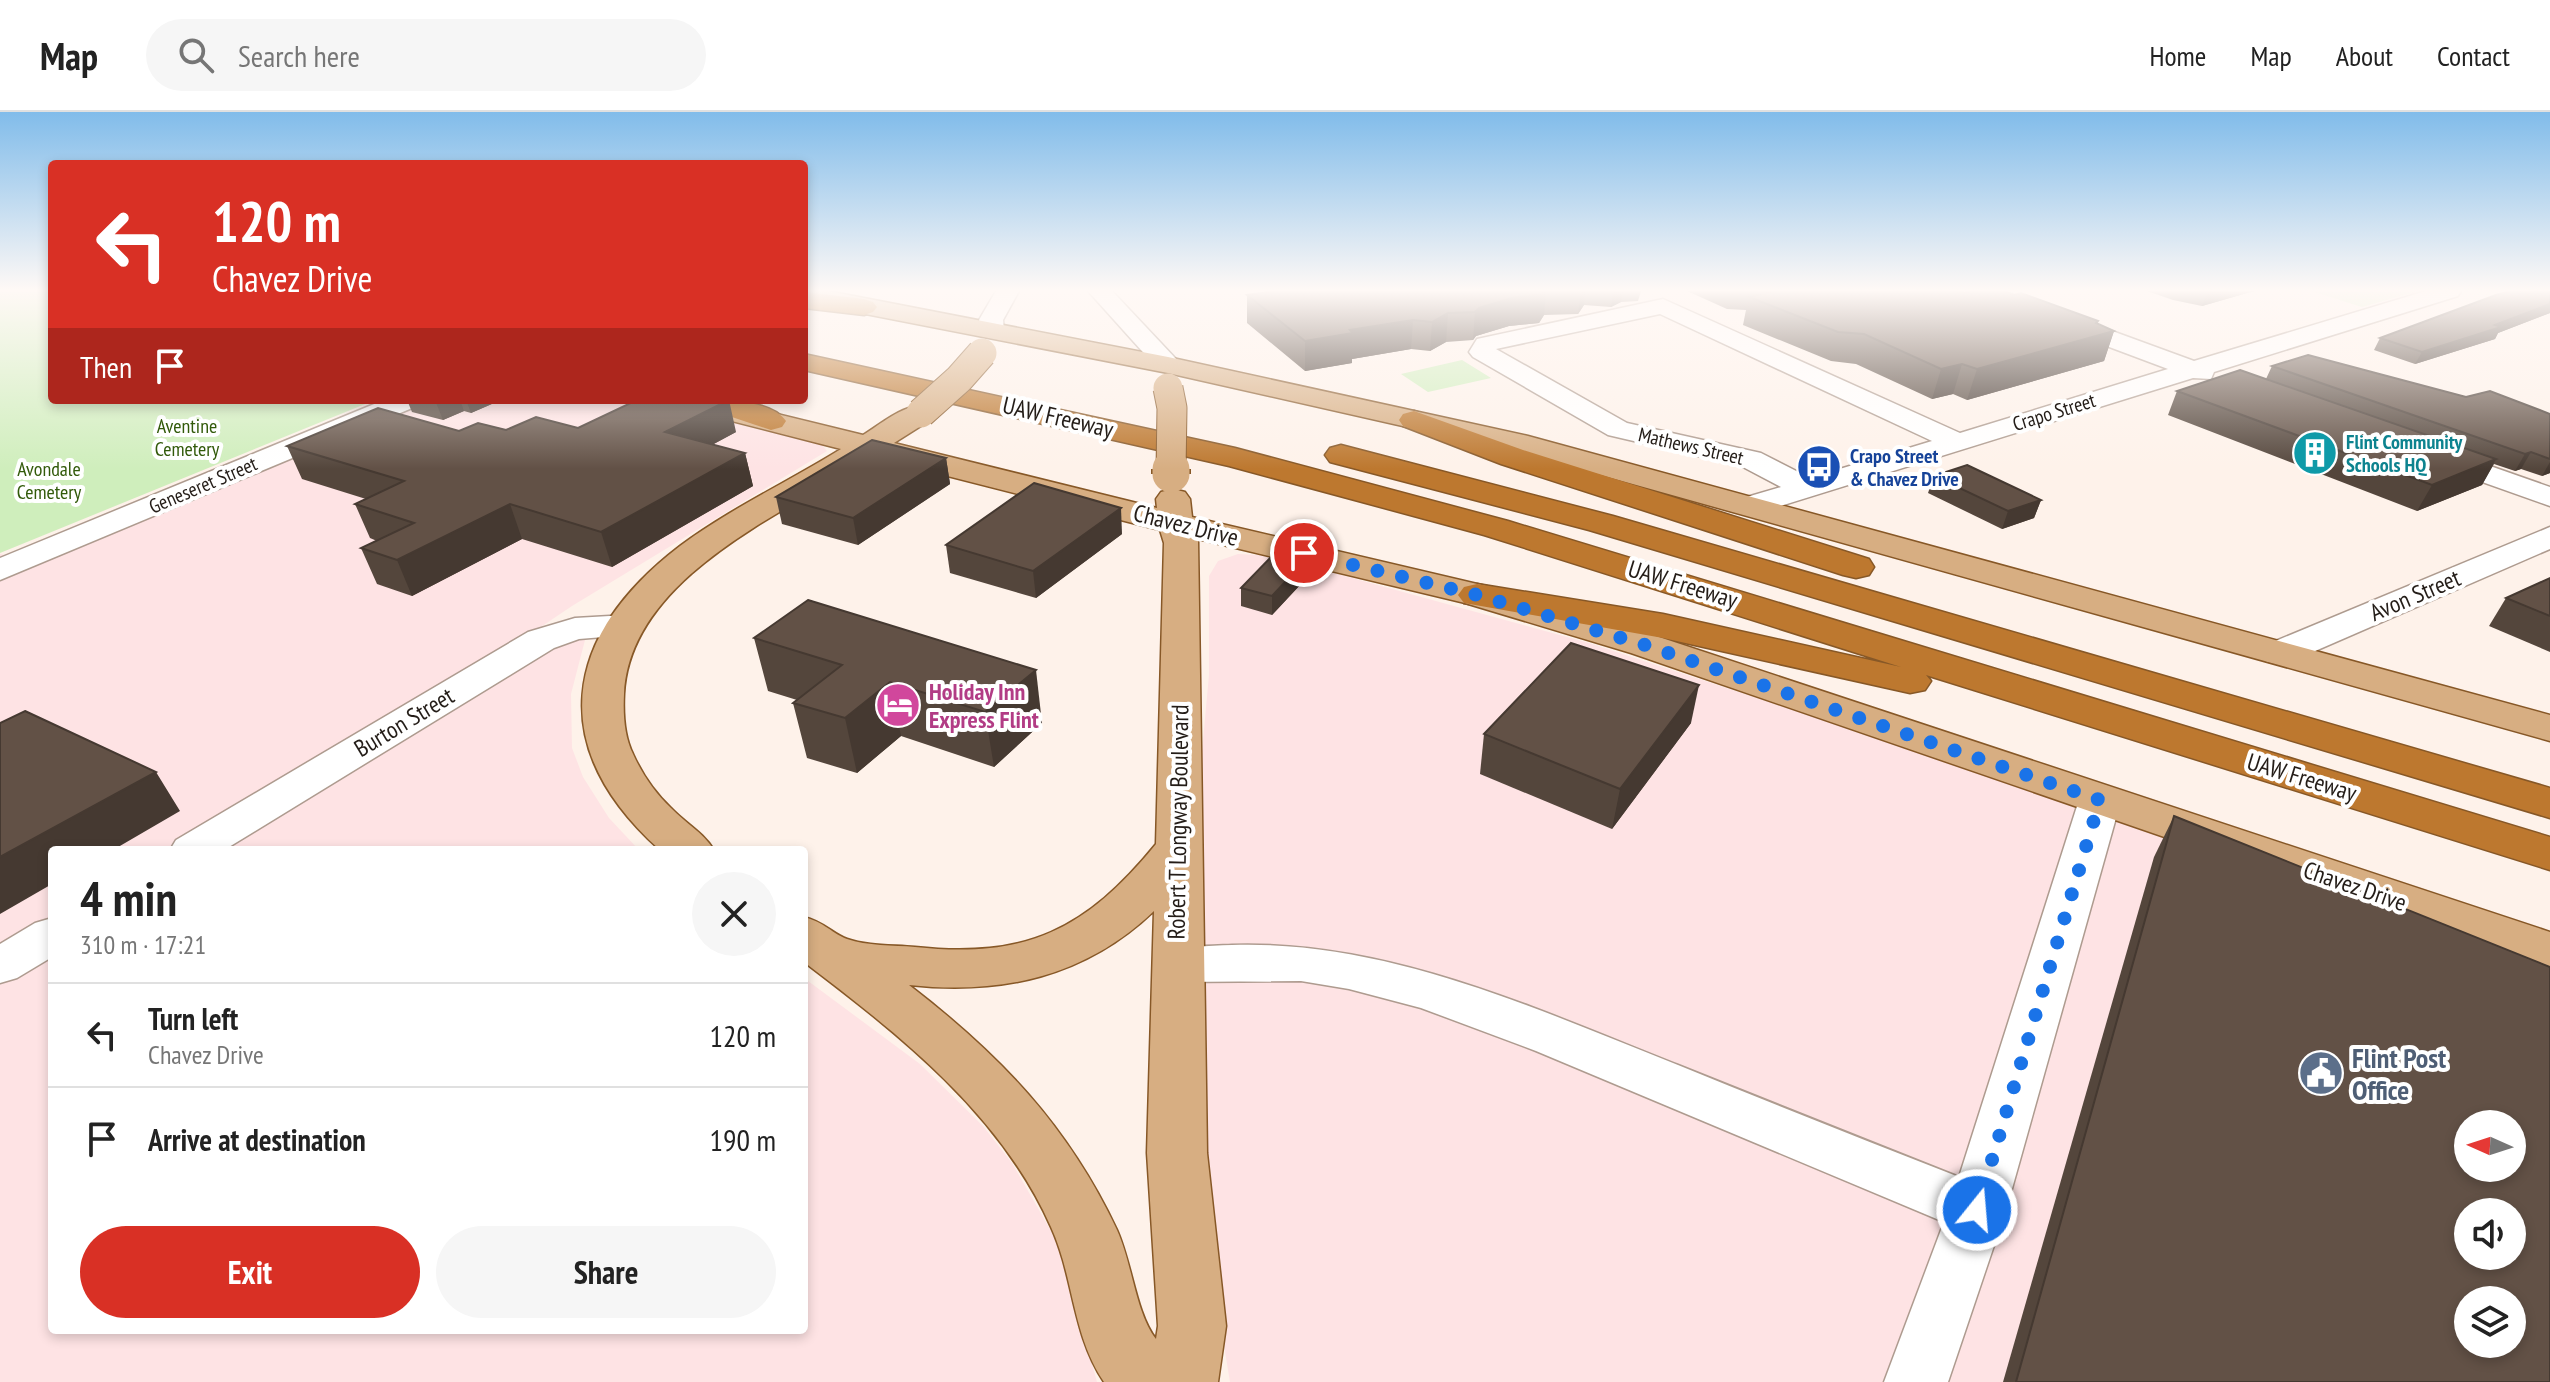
<!DOCTYPE html>
<html lang="en">
<head>
<meta charset="utf-8">
<style>
	:root { --surface:#fff; --page:#f6f6f6; --text:#222; --muted:#767676; --line:#e0e0e0; --accent:#d93025 }
	body { margin:0; font-family:"PT Sans Narrow",sans-serif; background:var(--page); color:var(--text); height:100vh; display:flex; flex-direction:column; font-size:30px; white-space:nowrap }
	* { box-sizing:border-box; margin:0 }
	p { font-size:26px; color:var(--muted) }
	.icon { flex:none; width:44px; height:44px; fill:none; stroke:currentColor; stroke-width:2; stroke-linecap:round; stroke-linejoin:round }
	.map { position:relative; flex:1; overflow:hidden }
	.details { position:absolute; left:48px; top:734px; width:760px; height:488px; display:flex; flex-direction:column; background:var(--surface); border-radius:8px; box-shadow:0 4px 12px #0003 }
	.details>* { flex:none }
	.top-card { position:absolute; left:48px; top:48px; width:760px; height:244px; border-radius:8px; box-shadow:0 4px 12px #0003; background:#d93025; color:#fff; overflow:hidden }
	.needle { width:52px; rotate:273deg }
	.buttons { position:absolute; left:2454px; top:998px; display:grid; gap:16px }
	.buttons a { display:grid; place-items:center; width:72px; height:72px; border-radius:50%; background:var(--surface); box-shadow:0 4px 12px #0003; font-size:40px }
	.pin { position:absolute; display:grid; place-items:center; width:68px; height:68px; color:#fff; margin:-34px; border:4px solid #fff; border-radius:50%; box-shadow:0 2px 8px #0007 }
	.me { position:absolute; width:88px; margin:-44px; rotate:17deg; stroke-linejoin:round; filter:drop-shadow(0 0 6px #0008) }
	.turn { display:flex; align-items:center; gap:28px; height:168px; padding:0 32px; font-size:36px }
	.turn .icon { width:104px; height:104px; stroke-width:2.5 }
	.turn b { display:block; font-size:56px; line-height:68px }
	.then { display:flex; align-items:center; height:76px; padding:0 32px; background:#0003; gap:16px; font-size:30px }
	.round { display:grid; place-items:center; flex:none; width:84px; height:84px; border-radius:42px; background:var(--page) }
	.summary { display:flex; align-items:center; justify-content:space-between; height:136px; padding:0 32px }
	h1 { font-size:48px; font-weight:700; line-height:60px }
	.primary-button { display:flex; gap:16px; margin-top:auto; padding:16px 32px }
	.primary-button a { flex:1; height:92px; border-radius:48px; background:var(--accent); color:#fff; font-size:32px; font-weight:700; line-height:92px; text-align:center }
	.primary-button a+a { background:var(--page); color:var(--text) }
	ul { padding:0; list-style:none }
	li { display:flex; align-items:center; gap:24px; height:104px; padding:0 32px; border-top:2px solid var(--line) }
	li div { flex:1 }
	li b { display:block; font-size:30px }
	li em { font-style:normal }
	header { display:flex; align-items:center; gap:48px; box-sizing:border-box; height:112px; padding:0 40px; background:var(--surface); border-bottom:2px solid var(--line) }
	header strong { font-size:38px }
	nav { display:flex; gap:44px; margin-inline-start:auto; font-size:28px }
	.search { width:560px; height:72px; background:var(--page); display:flex; align-items:center; gap:20px; box-sizing:border-box; padding:0 28px; border-radius:44px; color:var(--muted); font-size:30px }
	.map>svg:first-child { display:block }
	.industrial { fill:#fee3e4; fill-rule:evenodd }
	.green { fill:#cfeebc }
	.lines { fill:none; stroke-linecap:round; stroke-linejoin:round }
	.minor-casing { stroke:#ae9b8f; stroke-width:3 }
	.major-casing { stroke:#875827; stroke-width:3 }
	.highway-casing { stroke:#875827; stroke-width:3 }
	.minor { fill:#fff; fill-rule:evenodd }
	.major { fill:#d7ae82; fill-rule:evenodd }
	.highway { fill:#bd782f; fill-rule:evenodd }
	.major-bridge-far1-casing { stroke:#875827; stroke-width:31; stroke-linecap:butt }
	.major-bridge-casing { stroke:#875827; stroke-width:40; stroke-linecap:butt }
	.major-bridge-far1 { stroke:#d7ae82; stroke-width:29 }
	.major-bridge { stroke:#d7ae82; stroke-width:37 }
	.wall { fill:#54463c }
	.shaded-wall { fill:#453931 }
	.building { fill:#625146; stroke:#453931; stroke-width:2; fill-rule:evenodd }
	.route { stroke:#1a73e8; stroke-width:14; stroke-dasharray:0 25.2 }
	.labels { text-anchor:middle; dominant-baseline:central; stroke-width:8; stroke-linejoin:round; paint-order:stroke }
	.far-street-label { font-size:20px; fill:#241d18; stroke:#fff }
	.far-park-label { font-size:20px; fill:#325a0a; stroke:#fff }
	.far-culture-label { font-size:20px; font-weight:bold; fill:#0d838f; stroke:#fff; text-anchor:start }
	.far-transit-label { font-size:20px; font-weight:bold; fill:#164399; stroke:#fff; text-anchor:start }
	.street-label { font-size:24px; fill:#241d18; stroke:#fff }
	.hotel-label { font-size:24px; font-weight:bold; fill:#b23c85; stroke:#fff; text-anchor:start }
	.near-service-label { font-size:28px; font-weight:bold; fill:#4e5e75; stroke:#fff; text-anchor:start }
</style>
</head>
<body>
<header>
<strong>Map</strong>
<div class="search"><svg class="icon" aria-label="search" viewBox="0 0 24 24"><circle cx="10" cy="10" r="6"/><path d="M15 15l6 6"/></svg>Search here</div>
<nav><a>Home</a><a>Map</a><a>About</a><a>Contact</a></nav>
</header>
<div class="map">
<svg width="2550" height="1270" viewBox="0 0 2550 1270">
	<rect width="100%" height="100%" fill="#fef2ea"/>
	<!-- industrial -->
	<g class="industrial">
		<polygon points="418,288 643,288 822,333 827,339 572,494 487,551 562,528 585,528 571,582 572,636 583,665 609,706 639,738 52,738 52,1218 804,1218 804,866 920,952 983,1014 1012,1051 1058,1131 1097,1270 0,1270 0,442 35,449"/>
		<path d="M1238 442 1259 443 1312 455 1589 531 1934 644 2550 858V1270H1230L1208 1136 1197 694 1209 563V464L1218 449ZM2468 1012H2512V1056H2468ZM2468 1100H2512V1144H2468ZM2468 1188H2512V1232H2468Z"/>
	</g>
	<!-- green -->
	<g class="green">
		<polygon points="0,179 52,179 52,288 375,288 0,441"/>
		<polygon points="2311,179 2418,179 2362,195"/>
		<polygon points="1462,248 1491,266 1428,280 1401,262"/>
	</g>
	<g class="lines">
		<!-- minor casing -->
		<g class="minor-casing">
			<g id="minor">
				<polygon points="996,179 1019,179 1003,208 1004,219 1001,224 983,224 979,208"/>
				<polygon points="1088,179 1112,179 1177,248 1181,253 1177,258 1159,258"/>
				<path d="M1970 179H2003L2194 249 2426 179H2461L2458 184 2214 260 2211 267 2193 266 1751 403 1740 401 1736 394 1740 387 1781 375 1741 354 1608 323 1473 245 1469 240 1477 227 1663 187 1960 321 2168 257 1973 184ZM1660 202 1932 329 1810 366 1761 341 1627 311 1496 237Z"/>
				<polygon points="384,288 421,288 417,294 0,468 0,446"/>
				<polygon points="2436,335 2550,375 2550,394 2426,350 2421,344 2426,338"/>
				<polygon points="2550,415 2550,437 2292,549 2279,552 2266,549 2261,541 2266,533"/>
				<polygon points="627,503 640,506 645,514 640,522 579,527 554,536 224,738 170,738 176,728 528,520 575,506"/>
				<path d="M2100 675 2115 679 2121 688 2006 1098 1948 1270H1884L1944 1110 1536 939 1421 896 1349 877 1301 869 1177 870 1160 865 1153 853 1160 841C1183 834 1207 834 1232 833 1388 828 1536 897 1678 953 1771 991 1865 1028 1959 1065L2079 688 2085 679Z"/>
				<polygon points="52,806 52,845 17,866 0,871 0,832 35,811"/>
			</g>
		</g>
		<!-- major casing -->
		<g class="major-casing">
			<g id="major">
				<polygon points="804,179 828,179 1168,245 1528,324 2550,603 2550,629 1522,341 1168,261 804,190"/>
				<path d="M669 288H720L863 323C883 311 907 288 932 295L936 301 932 307 894 331 1157 396 1156 387 1161 380 1173 377 1185 380 1190 387 1192 405 1490 475 1659 525 2550 820V858L1631 541 1465 491 1198 427 1207 1041 1226 1214 1218 1270H1104C1072 1223 1074 1165 1051 1115 1001 1002 900 923 804 850V805C824 810 833 822 847 827 867 834 893 833 915 835 1026 847 1086 818 1156 732L1164 431 1160 418 873 345C787 400 630 464 624 582 623 602 624 624 633 642 642 662 655 681 671 696 685 711 703 720 714 738H660C546 636 561 525 680 434 731 396 788 370 841 337L673 294ZM1154 799 1147 1041 1158 1214 1156 1227C1136 1202 1132 1151 1117 1118 1068 1014 1000 943 909 873 1002 883 1085 865 1154 799Z"/>
			</g>
		</g>
		<!-- highway casing -->
		<g class="highway-casing">
			<g id="highway">
				<polygon points="804,180 864,187 873,190 877,195 873,200 864,203 804,196"/>
				<polygon points="804,242 1235,336 1508,409 2550,725 2550,758 1926,563 1931,569 1925,578 1910,581 1663,526 1464,491 1458,483 1464,475 1477,472 1663,502 1901,555 1484,423 1229,354 804,258"/>
				<path d="M695 288C720 288 771 287 786 309L782 315 771 318 699 294Z"/>
				<polygon points="1414,299 1523,338 1869,447 1874,455 1869,463 1856,466 1843,463 1501,352 1403,314 1399,308 1403,302"/>
				<polygon points="1341,333 1613,404 2550,676 2550,706 1589,418 1330,350 1325,343 1330,336"/>
			</g>
		</g>
		<!-- minor -->
		<use href="#minor" class="minor"/>
		<!-- major -->
		<use href="#major" class="major"/>
		<!-- highway -->
		<use href="#highway" class="highway"/>
		<!-- major-bridge-far1 casing -->
		<g class="major-bridge-far1-casing">
			<g id="major-bridge-far1">
				<polyline points="1168,276 1172,296 1171,359"/>
				<polyline points="921,301 959,267 982,241"/>
			</g>
		</g>
		<!-- major-bridge casing -->
		<g class="major-bridge-casing">
			<polyline id="major-bridge" points="1171,362 1171,357"/>
		</g>
		<!-- major-bridge-far1 -->
		<use href="#major-bridge-far1" class="major-bridge-far1"/>
		<!-- major-bridge -->
		<use href="#major-bridge" class="major-bridge"/>
	</g>
	<!-- wall -->
	<g class="wall">
		<polygon points="1275,179 1641,179 1638,189 1621,190 1611,195 1584,193 1578,202 1544,203 1539,211 1509,214 1476,224 1473,228 1446,230 1430,239 1411,237 1352,247 1352,251 1305,259 1247,211 1247,183"/>
		<polygon points="1687,179 1959,179 2097,212 2114,219 2104,249 1967,288 1953,282 1932,287 1856,252 1831,249 1743,213 1746,198 1727,197"/>
		<polygon points="2147,179 2254,179 2202,194 2173,188"/>
		<polygon points="2550,179 2550,201 2498,221 2495,227 2415,252 2374,238 2380,226"/>
		<polygon points="2272,254 2466,285 2550,302 2550,361 2542,364 2521,357 2515,359 2494,352 2482,373 2417,399 2168,303 2177,279 2266,267"/>
		<polygon points="407,288 501,288 471,301 464,299 443,308 412,300"/>
		<polygon points="506,318 736,320 712,333 745,341 753,374 612,455 522,427 412,484 377,472 361,436 377,429 370,426 355,392 366,387 302,367 287,334 459,319"/>
		<polygon points="946,346 950,372 858,433 782,412 776,385"/>
		<polygon points="1934,364 2041,388 2034,406 2002,417 1928,381"/>
		<polygon points="1122,422 1036,486 950,461 946,433"/>
		<polygon points="1301,453 1301,472 1272,503 1241,494 1241,476"/>
		<polygon points="2550,466 2550,540 2489,514 2506,486"/>
		<polygon points="754,526 1042,611 994,655 901,624 857,661 807,646 793,591 797,588 768,579"/>
		<polygon points="1691,611 1612,717 1480,662 1484,622"/>
		<polygon points="2174,704 2550,1270 2003,1270 2154,745"/>
	</g>
	<!-- shaded-wall -->
	<g class="shaded-wall">
		<polygon points="1546,179 1544,203 1539,211 1509,214 1476,224 1473,228 1475,200 1479,196 1512,186"/>
		<polygon points="1581,179 1585,179 1584,193 1578,202"/>
		<polygon points="1613,179 1623,179 1621,190 1611,195"/>
		<polygon points="2208,179 2254,179 2202,194"/>
		<polygon points="2550,192 2550,201 2498,221 2495,227 2415,252 2422,240"/>
		<polygon points="1448,201 1446,230 1430,239 1432,210"/>
		<polygon points="1413,208 1411,237 1352,247 1352,251 1305,259 1305,229 1350,218"/>
		<polygon points="2098,209 2092,225 2114,219 2104,249 1967,288 1977,257 2096,211"/>
		<polygon points="1962,252 1953,282 1932,287 1941,257"/>
		<polygon points="435,288 460,288 464,299 443,308"/>
		<polygon points="466,288 501,288 471,301"/>
		<polygon points="729,288 736,320 674,353 665,320"/>
		<polygon points="2531,340 2521,357 2515,359 2525,342"/>
		<polygon points="745,341 753,374 612,455 601,420"/>
		<polygon points="946,346 950,372 858,433 853,406"/>
		<polygon points="2496,347 2482,373 2417,399 2432,373"/>
		<polygon points="2550,350 2550,361 2542,364"/>
		<polygon points="2041,388 2034,406 2002,417 2008,399"/>
		<polygon points="510,392 522,427 412,484 397,448"/>
		<polygon points="1121,396 1122,422 1036,486 1033,459"/>
		<polygon points="1301,453 1301,472 1272,503 1272,484"/>
		<polygon points="1036,558 1042,611 994,655 985,600"/>
		<polygon points="890,570 901,624 857,661 845,606"/>
		<polygon points="1699,573 1691,611 1612,717 1620,677"/>
		<polygon points="156,660 180,699 113,738 52,738 52,772 0,802 0,745"/>
	</g>
	<!-- building -->
	<g class="building">
		<polygon points="1275,179 1544,179 1542,182 1512,186 1479,196 1475,200 1448,201 1432,210 1413,208 1350,218 1353,221 1305,229 1247,183"/>
		<polygon points="1774,179 1959,179 1964,181 1971,179 2003,179 2014,183 2021,181 2098,209 2096,211 2114,219 1977,257 1962,252 1941,257 1864,222 1838,220 1749,185"/>
		<polygon points="2510,179 2550,179 2550,192 2495,213 2501,215 2422,240 2380,226 2496,183"/>
		<polygon points="2308,243 2466,285 2490,279 2550,302 2550,347 2531,340 2525,342 2272,254"/>
		<polygon points="2240,258 2496,347 2432,373 2177,279"/>
		<polygon points="637,288 729,288 665,320 745,341 601,420 510,392 397,448 361,436 414,411 355,392 404,369 287,334 378,296 459,319 478,311 506,318 536,305 578,316"/>
		<polygon points="872,328 946,346 853,406 776,385"/>
		<polygon points="1967,353 2041,388 2008,399 1934,364"/>
		<polygon points="1034,371 1121,396 1033,459 946,433"/>
		<polygon points="1270,446 1301,453 1272,484 1241,476"/>
		<polygon points="2550,466 2550,504 2506,486"/>
		<polygon points="808,488 1036,558 985,600 890,570 845,606 793,591 842,553 754,526"/>
		<polygon points="1571,531 1699,573 1620,677 1484,622"/>
		<polygon points="25,599 156,660 0,745 0,611"/>
		<path d="M2174 704 2550 855V1270H2016ZM2468 1012H2512V1056H2468ZM2468 1100H2512V1144H2468ZM2468 1188H2512V1232H2468Z"/>
	</g>
	<!-- sky -->
	<linearGradient id="sky" x2="0" y2="1"><stop stop-color="#81bcea"/><stop offset="0.5" stop-color="#fff9f6"/><stop offset="1" stop-color="#fff9f6" stop-opacity="0"/></linearGradient>
	<rect width="2550" height="357" fill="url(#sky)"/>
	<g class="lines">
		<!-- route -->
		<polyline class="route" points="1304,441 1477,483 1645,533 2100,688 1977,1098"/>
	</g>
	<!-- icons -->
	<defs>
		<g id="building-disc" transform="scale(2.3)"><circle r="9.5" fill="#0f9aa8" stroke="#fff"/><path d="M-4-6H4V6H1V3H-1V6H-4ZM-2.5-4.3h1.7v1.8h-1.7ZM.8-4.3h1.7v1.8H.8ZM-2.5-1h1.7V.8h-1.7ZM.8-1h1.7V.8H.8Z" fill="#fff"/></g>
		<g id="bus-disc" transform="scale(2.3)"><circle r="9.5" fill="#1a4fb4" stroke="#fff"/><path d="M-5-6H5V4H4V6H2V4H-2V6H-4V4H-5ZM-3.5-4V0h7V-4ZM-3.5 1.2v1.5H-2V1.2ZM2 1.2v1.5H3.5V1.2Z" fill="#fff"/></g>
		<g id="hotel-disc" transform="scale(2.3)"><circle r="9.5" fill="#d1479c" stroke="#fff"/><path d="M-6-4.5h1.5V1H6V5H4.5V3h-9V5H-6ZM-4 0a1.8 1.8 0 1 1 3.6 0ZM.5 0V-2.5h3Q6-2.5 6 0Z" fill="#fff"/></g>
		<g id="civic-disc" transform="scale(2.3)"><circle r="9.5" fill="#5c6f8a" stroke="#fff"/><path d="M-.6-6.5H3V-4.5H.6V-3L4-1V1h2V6H-6V1h2V-1L-.6-3ZM-1.2 2.5V6h2.4V2.5Z" fill="#fff"/></g>
	</defs>
	<g fill-rule="evenodd">
		<use href="#building-disc" x="2315" y="341"/>
		<use href="#bus-disc" x="1819" y="355"/>
		<use href="#hotel-disc" x="898" y="593"/>
		<use href="#civic-disc" x="2321" y="961"/>
	</g>
	<g class="labels">
		<!-- far-street labels -->
		<g class="far-street-label">
			<text transform="translate(2054 300) rotate(-17)">Crapo Street</text>
			<text transform="translate(1691 334) rotate(13)">Mathews Street</text>
			<text transform="translate(203 373) rotate(-23)">Geneseret Street</text>
		</g>
		<!-- far-park labels -->
		<g class="far-park-label">
			<text x="187" y="314">Aventine<tspan x="187" dy="23">Cemetery</tspan></text>
			<text x="49" y="357">Avondale<tspan x="49" dy="23">Cemetery</tspan></text>
		</g>
		<!-- far-culture labels -->
		<g class="far-culture-label">
			<text x="2346" y="330">Flint Community<tspan x="2346" dy="23">Schools HQ</tspan></text>
		</g>
		<!-- far-transit labels -->
		<g class="far-transit-label">
			<text x="1850" y="344">Crapo Street<tspan x="1850" dy="23">&amp; Chavez Drive</tspan></text>
		</g>
		<!-- street labels -->
		<g class="street-label">
			<text transform="translate(1058 305) rotate(13)">UAW Freeway</text>
			<text transform="translate(1186 413) rotate(14)">Chavez Drive</text>
			<text transform="translate(1683 472) rotate(17)">UAW Freeway</text>
			<text transform="translate(2415 483) rotate(-23)">Avon Street</text>
			<text transform="translate(404 610) rotate(-31)">Burton Street</text>
			<text transform="translate(2302 665) rotate(17)">UAW Freeway</text>
			<text transform="translate(1178 710) rotate(-89)">Robert T Longway Boulevard</text>
			<text transform="translate(2355 774) rotate(19)">Chavez Drive</text>
		</g>
		<!-- hotel labels -->
		<g class="hotel-label">
			<text x="929" y="579">Holiday Inn<tspan x="929" dy="28">Express Flint</tspan></text>
		</g>
		<!-- near-service labels -->
		<g class="near-service-label">
			<text x="2352" y="945">Flint Post<tspan x="2352" dy="32">Office</tspan></text>
		</g>
	</g>
</svg>
<div class="buttons">
<a><svg class="needle" viewBox="-14 -14 28 28"><path d="M0-13l5 13h-10z" fill="#e53935"/><path d="M0 13l5-13h-10z" fill="#767676"/></svg></a>
<a><svg class="icon" aria-label="sound" viewBox="0 0 24 24"><path d="M4 9h4l5-4v14l-5-4H4zM17 9q2 3 0 6"/></svg></a>
<a><svg class="icon" aria-label="layers" viewBox="0 0 24 24"><path d="M12 4l9 5-9 5-9-5zM3 14l9 5 9-5"/></svg></a>
</div>
<div class="pin" style="left:1304px;top:441px;background:#d93025"><svg class="icon" aria-label="arrive" viewBox="0 0 24 24"><path d="M6 21V4h12l-3 4 3 4H6"/></svg></div>
<svg class="me" style="left:1977px;top:1098px" viewBox="-20 -20 40 40"><circle r="17" fill="#1a73e8" stroke="#fff" stroke-width="3"/><path d="M0-11L8 9 0 5-8 9z" fill="#fff"/></svg>
<div class="top-card">
<div class="turn"><svg class="icon" aria-label="left" viewBox="0 0 24 24"><path d="M17 20v-9H6M10 6l-5 5 5 5"/></svg><div><b>120 m</b>Chavez Drive</div></div>
<div class="then">Then<svg class="icon" aria-label="arrive" viewBox="0 0 24 24"><path d="M6 21V4h12l-3 4 3 4H6"/></svg></div>
</div>
<section class="details">
<div class="summary"><div><h1>4 min</h1><p>310 m · 17:21</p></div><a class="round"><svg class="icon" aria-label="close" viewBox="0 0 24 24"><path d="M6 6l12 12M18 6L6 18"/></svg></a></div>
<ul>
<li><svg class="icon" aria-label="left" viewBox="0 0 24 24"><path d="M17 20v-9H6M10 6l-5 5 5 5"/></svg><div><b>Turn left</b><p>Chavez Drive</p></div><em>120 m</em></li>
<li><svg class="icon" aria-label="arrive" viewBox="0 0 24 24"><path d="M6 21V4h12l-3 4 3 4H6"/></svg><div><b>Arrive at destination</b></div><em>190 m</em></li>
</ul>
<div class="primary-button"><a>Exit</a><a>Share</a></div>
</section>
</div>
</body>
</html>
